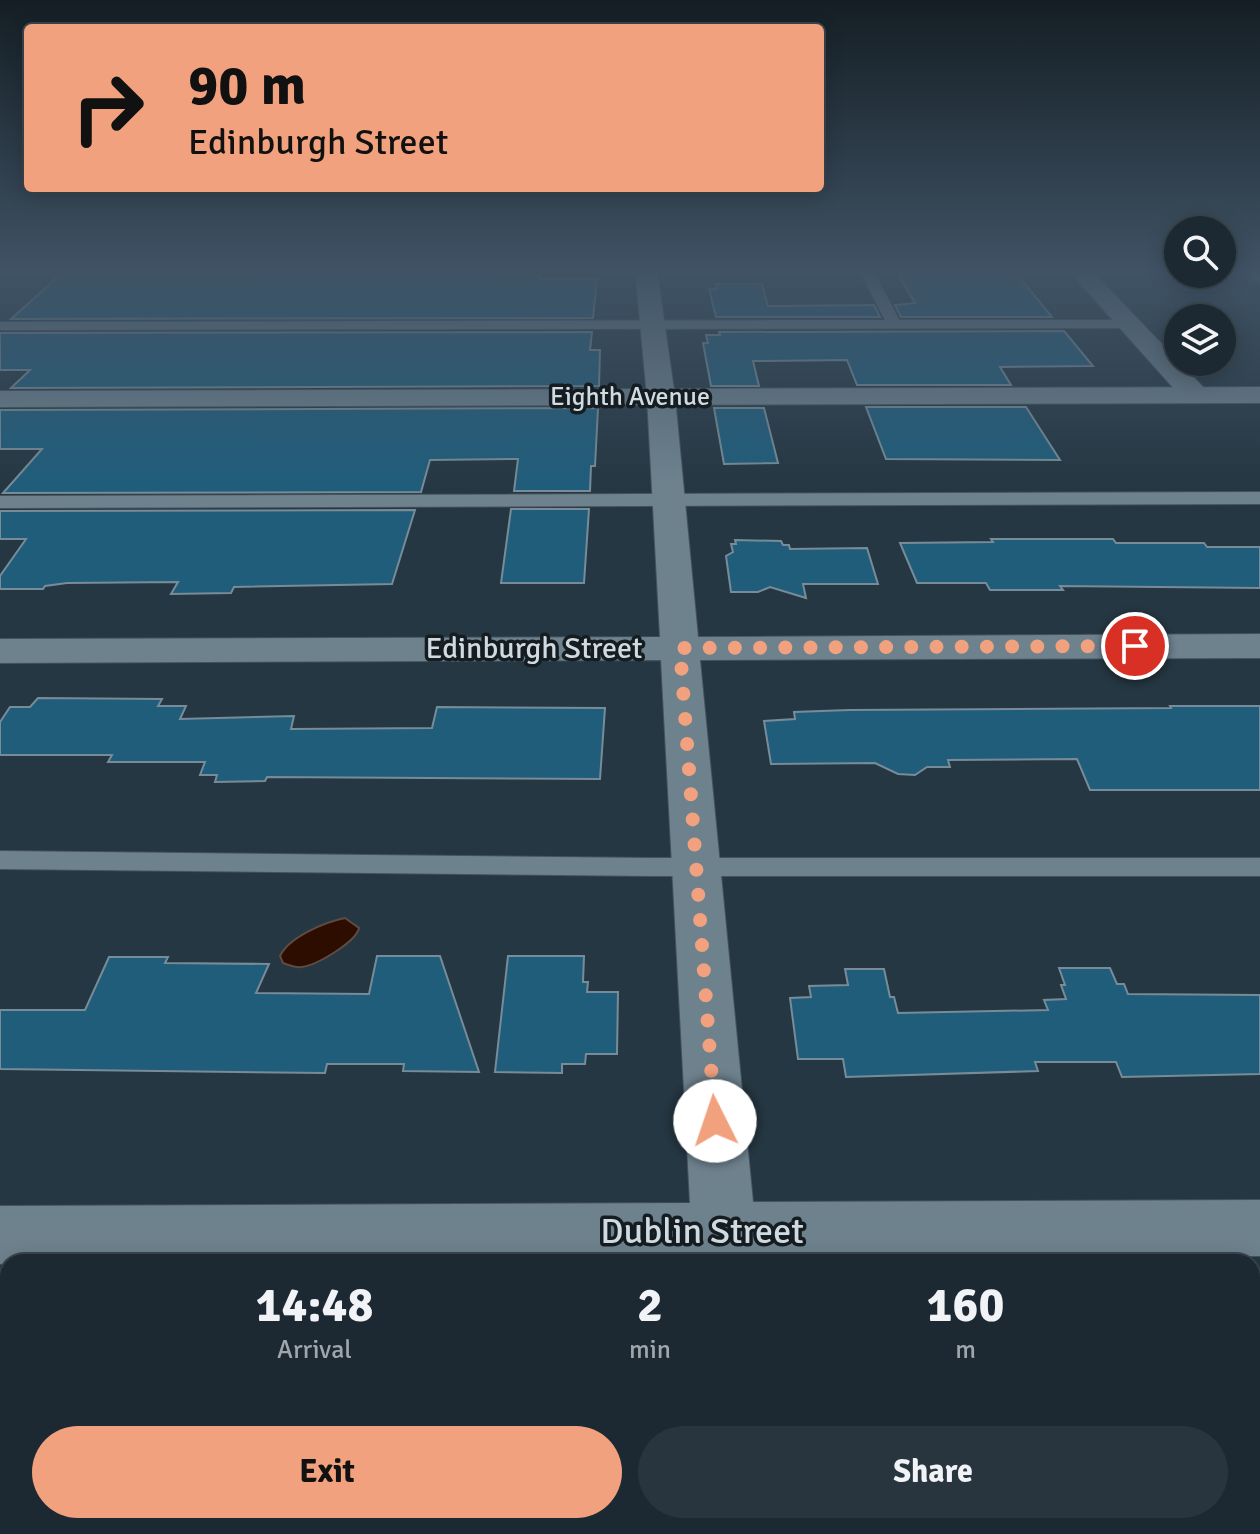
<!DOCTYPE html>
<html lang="en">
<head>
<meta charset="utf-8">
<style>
	:root { --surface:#1c2932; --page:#29353e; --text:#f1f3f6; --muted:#a0a6ac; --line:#3a454d; --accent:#f1a17d }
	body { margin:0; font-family:Signika,sans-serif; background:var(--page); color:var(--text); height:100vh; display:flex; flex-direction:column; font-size:30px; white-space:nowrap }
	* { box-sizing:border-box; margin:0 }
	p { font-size:26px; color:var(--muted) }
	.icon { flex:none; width:44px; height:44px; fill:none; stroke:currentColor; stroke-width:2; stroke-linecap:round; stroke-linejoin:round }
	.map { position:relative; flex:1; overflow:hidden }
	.details { position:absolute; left:0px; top:1254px; width:1260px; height:280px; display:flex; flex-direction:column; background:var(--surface); border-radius:24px 24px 0 0; box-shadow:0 4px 20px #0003,0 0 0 2px var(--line) }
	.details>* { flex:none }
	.banner { position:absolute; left:24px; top:24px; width:800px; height:168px; border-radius:8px; box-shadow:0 4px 20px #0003,0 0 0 2px var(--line); background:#f1a17d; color:#111; overflow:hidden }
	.fabs { position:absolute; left:1164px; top:216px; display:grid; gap:16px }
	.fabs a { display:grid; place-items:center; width:72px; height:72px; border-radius:50%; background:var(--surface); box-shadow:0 4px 20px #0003,0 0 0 2px var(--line); font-size:40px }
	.pin { position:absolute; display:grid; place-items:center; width:68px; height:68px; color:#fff; margin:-34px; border:4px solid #fff; border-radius:50%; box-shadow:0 2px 8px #0007 }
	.me { position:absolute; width:88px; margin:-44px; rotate:356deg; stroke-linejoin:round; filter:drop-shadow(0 0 6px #0008) }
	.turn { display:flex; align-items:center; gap:28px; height:168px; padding:0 32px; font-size:36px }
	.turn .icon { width:104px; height:104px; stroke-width:2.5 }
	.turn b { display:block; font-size:56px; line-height:68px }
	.eta { display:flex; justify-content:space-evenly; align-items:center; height:136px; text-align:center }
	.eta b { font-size:48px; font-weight:700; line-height:56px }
	.button { display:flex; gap:16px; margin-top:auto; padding:16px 32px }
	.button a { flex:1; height:92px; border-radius:48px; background:var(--accent); color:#111; font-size:32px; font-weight:700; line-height:92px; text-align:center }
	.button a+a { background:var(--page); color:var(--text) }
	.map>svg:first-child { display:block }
	.water { fill:#2d0d00; stroke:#5e4b44; stroke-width:2 }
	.building { fill:#205d7b; stroke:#778c98; stroke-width:2 }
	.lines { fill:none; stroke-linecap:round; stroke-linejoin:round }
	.service-casing { stroke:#44535c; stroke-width:2 }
	.minor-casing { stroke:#44535c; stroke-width:2 }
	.tertiary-casing { stroke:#44535c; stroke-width:2 }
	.service { fill:#6e828e; fill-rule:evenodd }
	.minor { fill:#6e828e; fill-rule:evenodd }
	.tertiary { fill:#6e828e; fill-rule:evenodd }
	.route { stroke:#f1a17d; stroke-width:14; stroke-dasharray:0 25.2 }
	.labels { text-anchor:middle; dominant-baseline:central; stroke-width:7; stroke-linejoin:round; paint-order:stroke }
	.far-street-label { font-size:26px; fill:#d0dbe1; stroke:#151d22 }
	.street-label { font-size:30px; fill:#d0dbe1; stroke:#151d22 }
	.near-street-label { font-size:36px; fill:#d0dbe1; stroke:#151d22 }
</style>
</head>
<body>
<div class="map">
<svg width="1260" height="1534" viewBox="0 0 1260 1534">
	<rect width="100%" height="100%" fill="#253742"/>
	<!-- water -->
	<path class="water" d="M345 918 359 928C356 942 317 965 302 967 295 968 289 965 283 963L280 956C289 937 325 922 345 918Z"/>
	<!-- building -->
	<g class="building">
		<polygon points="109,270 540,271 539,279 597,279 593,318 11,319 62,273 106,273"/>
		<polygon points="960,270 1014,270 1052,317 901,317 895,305 915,303 898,275 964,275"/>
		<polygon points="716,284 762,284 768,306 874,305 880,317 716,317 709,289 717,289"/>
		<polygon points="1064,331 1093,366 1000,367 1011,385 857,385 847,360 753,361 759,386 711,386 703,343 708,343 706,335 720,335 719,332"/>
		<polygon points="592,332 590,350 600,350 599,386 11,388 30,370 0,370 0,333"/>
		<polygon points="866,407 1026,407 1060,460 886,459"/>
		<polygon points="598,408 595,466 591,466 590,491 514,491 518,459 430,460 421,492 3,493 42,449 0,449 0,410"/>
		<polygon points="714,408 764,408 778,463 724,464"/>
		<polygon points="511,509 589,509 584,583 501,583"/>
		<polygon points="415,510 392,584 234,587 231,593 171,594 178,582 67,583 45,586 43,589 0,589 0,576 26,539 0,539 0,511"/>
		<polygon points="991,539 1113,539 1116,543 1204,543 1207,547 1260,547 1260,588 1060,586 1063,590 990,590 986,583 917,583 900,543 993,542"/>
		<polygon points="735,540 781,541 783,545 789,545 790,549 867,548 878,584 803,584 806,598 770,587 758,592 731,592 726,556 733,552 731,544 736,544"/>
		<polygon points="38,698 162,699 158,706 186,706 180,719 294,716 291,729 432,728 437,707 605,708 600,779 267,777 265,781 215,782 217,775 200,775 205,762 108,762 112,755 0,755 0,722 10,707 30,707"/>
		<polygon points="1170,706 1260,706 1260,790 1090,790 1077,759 948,760 950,767 927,767 915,775 898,774 875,763 771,764 764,721 795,719 794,712 849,710 1171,708"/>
		<polygon points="377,956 440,956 479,1072 403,1071 404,1064 327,1064 325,1073 0,1069 0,1010 85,1010 109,957 168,957 165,963 269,964 256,993 369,994"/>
		<polygon points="508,956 584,956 583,982 588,982 587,992 618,992 617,1054 586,1054 585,1064 562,1064 562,1073 495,1072"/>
		<polygon points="1059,968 1110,968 1117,984 1124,984 1128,994 1260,995 1260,1074 1122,1077 1116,1062 1035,1062 1038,1071 846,1077 843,1059 798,1059 790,998 811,997 809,986 848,985 845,969 884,969 890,997 894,997 898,1013 1048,1010 1044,1000 1066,999 1061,985 1065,985"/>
	</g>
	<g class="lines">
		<!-- service casing -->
		<g class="service-casing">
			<g id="service">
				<polygon points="859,270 873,270 899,320 1129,320 1136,324 1129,328 0,330 0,322 885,320"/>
				<polygon points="1241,270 1260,273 1260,283"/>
				<polygon points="1260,492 1260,504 0,508 0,496"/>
				<polygon points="0,851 650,858 1260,858 1260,876 650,876 0,869"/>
			</g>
		</g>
		<!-- minor casing -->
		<g class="minor-casing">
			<g id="minor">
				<polygon points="635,270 657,270 675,397 698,637 1260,634 1260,658 700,660 753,1202 1260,1200 1260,1256 759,1259 758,1262 694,1262 693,1260 0,1264 0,1206 690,1203 661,660 0,663 0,639 660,637 647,397"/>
				<polygon points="1068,270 1091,270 1205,389 1209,395 1205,401 1195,403 1185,401"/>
				<polygon points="707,1526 785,1526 786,1534 708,1534"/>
			</g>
		</g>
		<!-- tertiary casing -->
		<g class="tertiary-casing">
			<polygon id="tertiary" points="1260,387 1260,403 0,407 0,391"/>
		</g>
		<!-- service -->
		<use href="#service" class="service"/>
		<!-- minor -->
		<use href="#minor" class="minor"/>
		<!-- tertiary -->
		<use href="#tertiary" class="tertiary"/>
	</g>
	<!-- sky -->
	<linearGradient id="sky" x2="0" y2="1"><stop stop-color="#141e24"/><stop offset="0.56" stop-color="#405365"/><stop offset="1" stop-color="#405365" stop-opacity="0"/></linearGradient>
	<rect width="1260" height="485" fill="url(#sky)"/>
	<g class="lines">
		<!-- route -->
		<polyline class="route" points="715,1121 680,648 1135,646"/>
	</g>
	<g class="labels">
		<!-- far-street labels -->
		<g class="far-street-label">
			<text x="630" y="397">Eighth Avenue</text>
		</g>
		<!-- street labels -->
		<g class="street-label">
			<text x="534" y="648">Edinburgh Street</text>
		</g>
		<!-- near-street labels -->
		<g class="near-street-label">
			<text x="702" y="1231">Dublin Street</text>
		</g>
	</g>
</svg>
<div class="fabs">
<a><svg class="icon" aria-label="search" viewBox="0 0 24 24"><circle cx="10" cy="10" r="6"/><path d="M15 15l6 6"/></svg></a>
<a><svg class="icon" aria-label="layers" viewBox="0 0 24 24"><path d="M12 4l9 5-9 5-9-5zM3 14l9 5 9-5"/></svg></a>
</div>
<div class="pin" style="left:1135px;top:646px;background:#d93025"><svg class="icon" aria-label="arrive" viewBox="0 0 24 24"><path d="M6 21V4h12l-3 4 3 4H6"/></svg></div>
<svg class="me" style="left:715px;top:1121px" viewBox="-20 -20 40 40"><circle r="19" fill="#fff"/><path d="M0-13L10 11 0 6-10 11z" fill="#f1a17d"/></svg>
<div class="banner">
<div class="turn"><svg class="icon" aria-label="right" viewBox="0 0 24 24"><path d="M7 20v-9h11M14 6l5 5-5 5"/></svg><div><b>90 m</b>Edinburgh Street</div></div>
</div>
<section class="details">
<div class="eta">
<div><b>14:48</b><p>Arrival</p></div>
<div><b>2</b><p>min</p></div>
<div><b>160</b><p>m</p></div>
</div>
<div class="button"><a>Exit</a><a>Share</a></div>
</section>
</div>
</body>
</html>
